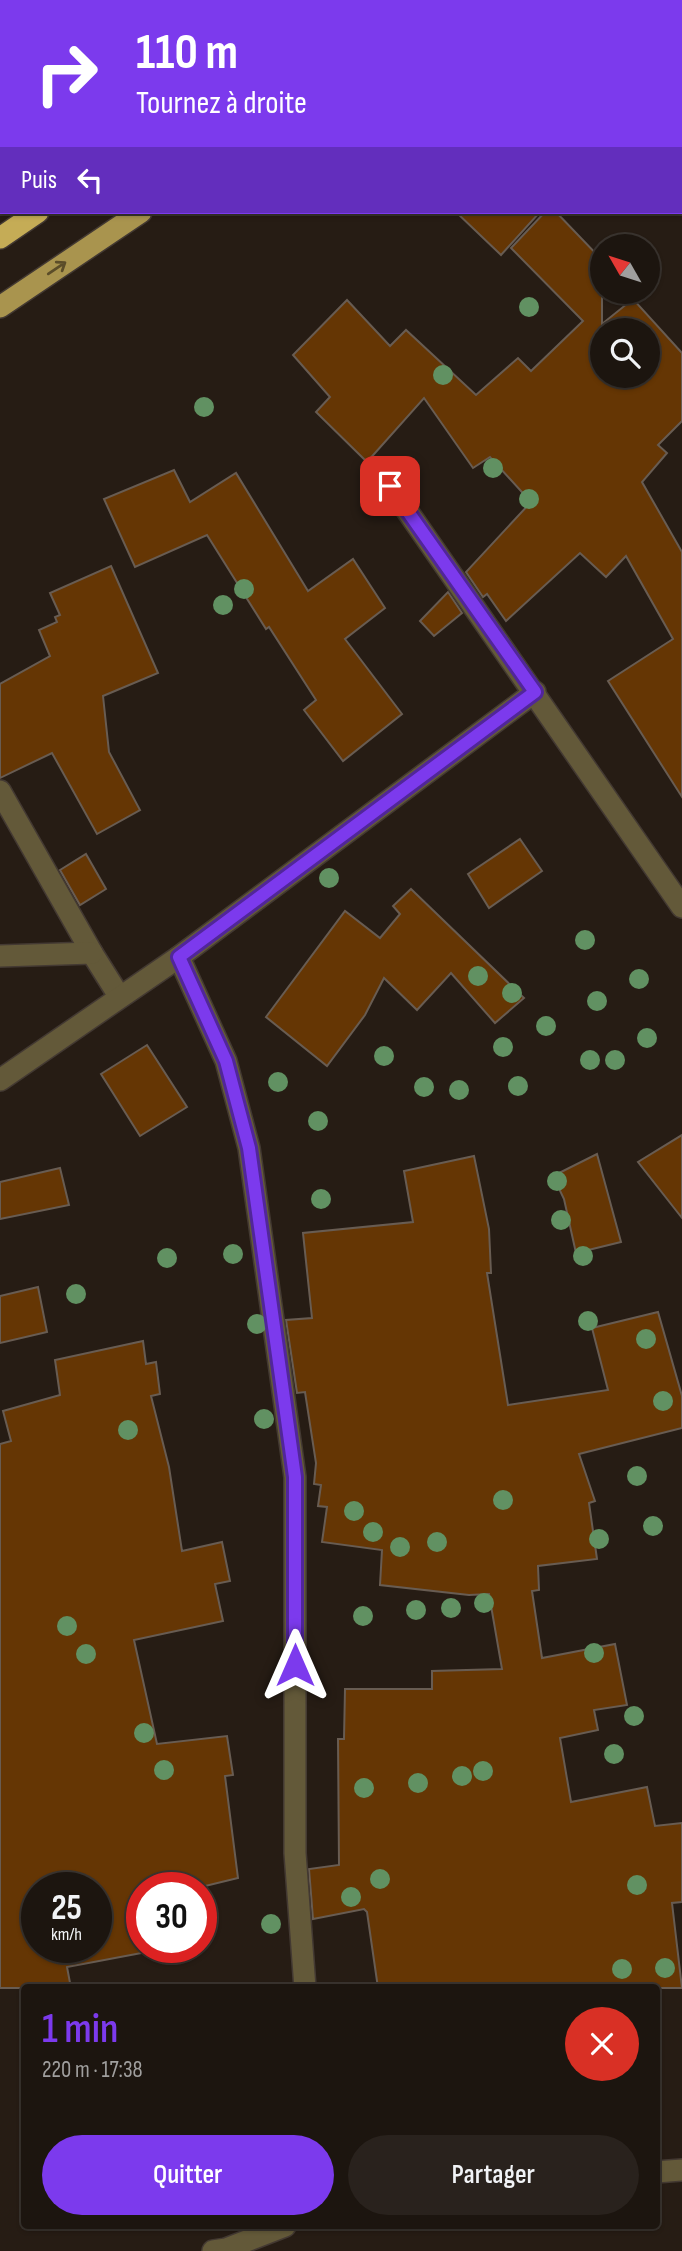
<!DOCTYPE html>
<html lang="fr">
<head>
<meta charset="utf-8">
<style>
	:root { --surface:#1c150f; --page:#29221d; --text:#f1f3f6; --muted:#a09f9e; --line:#3a342f; --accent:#7c3aed }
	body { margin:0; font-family:"Sofia Sans Condensed",sans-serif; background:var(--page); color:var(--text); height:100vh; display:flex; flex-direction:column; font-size:26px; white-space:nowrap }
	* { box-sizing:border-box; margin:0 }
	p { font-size:23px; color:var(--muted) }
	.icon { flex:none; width:38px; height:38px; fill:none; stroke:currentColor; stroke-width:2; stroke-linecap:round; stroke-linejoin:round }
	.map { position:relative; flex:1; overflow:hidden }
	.panel { position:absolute; left:21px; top:1984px; width:639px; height:245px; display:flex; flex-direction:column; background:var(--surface); border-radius:7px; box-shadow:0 2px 5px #0004,0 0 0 2px var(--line) }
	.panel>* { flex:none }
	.banner { position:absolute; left:0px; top:0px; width:682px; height:214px; box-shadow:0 2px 5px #0004,0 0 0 2px var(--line); background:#7c3aed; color:#fff; overflow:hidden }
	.needle { width:46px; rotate:309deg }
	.tools { position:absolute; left:590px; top:234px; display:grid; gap:14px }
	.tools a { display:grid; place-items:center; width:70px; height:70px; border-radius:50%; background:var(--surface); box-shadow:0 2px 5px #0004,0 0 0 2px var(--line); font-size:35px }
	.speed { position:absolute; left:21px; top:1872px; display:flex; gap:14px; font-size:35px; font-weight:700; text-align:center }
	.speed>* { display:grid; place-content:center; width:91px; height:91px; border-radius:50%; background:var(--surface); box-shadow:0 2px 5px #0004,0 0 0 2px var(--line); line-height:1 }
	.speed small { font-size:18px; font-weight:400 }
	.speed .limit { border:10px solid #d22; background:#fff; color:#111 }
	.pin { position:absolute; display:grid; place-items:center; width:60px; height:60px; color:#fff; margin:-30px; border-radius:14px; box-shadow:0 4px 10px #0006 }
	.me { position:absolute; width:77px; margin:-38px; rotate:0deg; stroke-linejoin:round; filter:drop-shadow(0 0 5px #0008) }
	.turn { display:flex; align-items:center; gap:24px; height:147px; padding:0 21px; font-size:32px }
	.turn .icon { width:91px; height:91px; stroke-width:2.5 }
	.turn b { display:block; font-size:49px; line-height:60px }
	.then { display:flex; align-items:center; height:66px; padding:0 21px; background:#0003; gap:14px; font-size:26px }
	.round { display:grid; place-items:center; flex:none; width:74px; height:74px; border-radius:37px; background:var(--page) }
	.overview { display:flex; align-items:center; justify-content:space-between; height:119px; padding:0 21px }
	h1 { font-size:42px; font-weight:600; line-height:52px; color:var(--accent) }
	.action { display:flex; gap:14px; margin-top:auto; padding:14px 21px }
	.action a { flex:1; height:80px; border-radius:42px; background:var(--accent); color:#fff; font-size:28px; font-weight:600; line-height:80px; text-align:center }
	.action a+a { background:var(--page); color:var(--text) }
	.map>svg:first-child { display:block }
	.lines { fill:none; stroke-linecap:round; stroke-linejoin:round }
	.stream { stroke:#4b7d94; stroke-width:12 }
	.river { stroke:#034d71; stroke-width:75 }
	.building { fill:#653604; stroke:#685c52; stroke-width:2; fill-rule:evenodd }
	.street-casing { stroke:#433932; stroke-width:24 }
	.primary-casing { stroke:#433932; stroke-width:24 }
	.highway-casing { stroke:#433932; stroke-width:24 }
	.street { stroke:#635939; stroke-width:21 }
	.primary { stroke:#a9944e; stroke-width:21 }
	.highway { stroke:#c5ac56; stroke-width:21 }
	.tree { fill:#619162 }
	.oneway { stroke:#5b4d29 }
	.route-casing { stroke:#51269a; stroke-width:18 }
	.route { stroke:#7c3aed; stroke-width:12 }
</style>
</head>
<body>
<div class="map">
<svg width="682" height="2251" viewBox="0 0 682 2251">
	<rect width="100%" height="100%" fill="#261c14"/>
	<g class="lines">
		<!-- stream -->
		<g class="stream">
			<polyline points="42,2 43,0"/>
			<polyline points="0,55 2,53"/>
		</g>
		<!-- river -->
		<polyline class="river" points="650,0 652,2"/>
	</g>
	<!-- building -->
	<g class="building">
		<polygon points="456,212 540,212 501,255"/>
		<path d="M545 212H556L602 260V324L633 299 682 353V421L658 445 667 453 642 482 682 552V797L608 681 673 639 626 556 606 577 580 553 506 621 487 594 483 597 466 572 531 502 490 457 473 468 424 398 367 462 316 412 330 397 293 355 347 300 390 346 406 330 476 395 518 358 531 371 583 321 511 248ZM602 331H648V376H602Z"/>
		<polygon points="174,470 190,502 236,473 308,591 353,559 385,608 345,639 402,714 343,761 304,710 316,700 269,627 266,629 207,535 135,567 104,499"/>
		<polygon points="111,566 158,673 103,696 109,752 140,810 97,834 52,753 0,778 0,684 50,656 39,630 57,622 55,617 60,615 50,593"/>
		<polygon points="448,592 462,613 434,636 420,621"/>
		<polygon points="520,839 542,871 489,908 468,874"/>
		<polygon points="86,854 106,889 80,905 60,870"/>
		<polygon points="411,889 524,998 495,1023 451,973 417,1010 384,978 365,1015 327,1066 266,1017 345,911 380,938 400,914 393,906"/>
		<polygon points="147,1045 187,1107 140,1136 101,1074"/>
		<polygon points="682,1135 682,1218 638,1162"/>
		<polygon points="597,1154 621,1242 576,1253 564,1199 553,1176"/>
		<polygon points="474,1156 489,1229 491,1273 487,1273 508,1405 608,1390 592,1328 658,1312 682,1396 682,1428 579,1454 595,1501 589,1503 597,1559 538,1566 539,1590 532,1591 542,1658 615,1644 627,1705 594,1710 598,1730 560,1738 571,1802 647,1787 655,1826 682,1823 682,1902 672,1903 682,1988 378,1988 367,1912 364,1909 313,1919 309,1869 339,1865 338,1739 344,1739 345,1689 432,1689 432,1671 502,1669 489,1594 469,1595 380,1585 382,1550 322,1542 327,1507 318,1506 321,1485 314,1484 316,1463 305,1392 297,1393 286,1320 312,1318 303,1233 413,1222 404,1171"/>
		<polygon points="60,1168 69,1205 0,1219 0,1182"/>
		<polygon points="38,1287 47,1332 0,1343 0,1296"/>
		<path d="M143 1341 146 1364 156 1362 160 1394 151 1396 169 1467 182 1551 222 1542 230 1581 215 1584 223 1621 134 1640 157 1744 227 1736 233 1775 225 1776 238 1878 197 1888H142V1948H168L67 1967 71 1988H0V1444L11 1441 3 1411 60 1395 55 1360ZM37 1888H96V1948H37Z"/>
		<polygon points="201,1903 212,1935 202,1937 201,1941"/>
	</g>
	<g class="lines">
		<!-- street casing -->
		<g class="street-casing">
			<g id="street">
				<polyline points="390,486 682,907"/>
				<polyline points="0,791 92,953 119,996"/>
				<polyline points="0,956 92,953"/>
				<polyline points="179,957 226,1061 249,1148 295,1477 295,1853 305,1988"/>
				<polyline points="0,1080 179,957 535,692"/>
				<polyline points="656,2172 682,2170"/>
				<polyline points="213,2251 226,2249 285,2226"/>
			</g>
		</g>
		<!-- primary casing -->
		<g class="primary-casing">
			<g id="primary">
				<polyline points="246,2 249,0"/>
				<polyline points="451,2 453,0"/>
				<polyline points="0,168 2,167"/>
				<polyline points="0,307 141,212"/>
			</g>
		</g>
		<!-- highway casing -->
		<g class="highway-casing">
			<g id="highway">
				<polyline points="340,2 343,0"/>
				<polyline points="0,238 38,212"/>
			</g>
		</g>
		<!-- street -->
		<use href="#street" class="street"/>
		<!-- primary -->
		<use href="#primary" class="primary"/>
		<!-- highway -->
		<use href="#highway" class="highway"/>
	</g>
	<!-- trees -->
	<g class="tree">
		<circle cx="529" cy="307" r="10"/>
		<circle cx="443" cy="375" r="10"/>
		<circle cx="204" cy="407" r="10"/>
		<circle cx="493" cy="468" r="10"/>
		<circle cx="529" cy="499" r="10"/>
		<circle cx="244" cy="589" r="10"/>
		<circle cx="223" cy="605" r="10"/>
		<circle cx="329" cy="878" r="10"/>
		<circle cx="585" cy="940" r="10"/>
		<circle cx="478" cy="976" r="10"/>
		<circle cx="639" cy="979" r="10"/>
		<circle cx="512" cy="993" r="10"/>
		<circle cx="597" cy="1001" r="10"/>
		<circle cx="546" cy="1026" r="10"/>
		<circle cx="647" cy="1038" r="10"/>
		<circle cx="503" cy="1047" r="10"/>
		<circle cx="384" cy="1056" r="10"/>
		<circle cx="590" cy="1060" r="10"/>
		<circle cx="615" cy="1060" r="10"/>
		<circle cx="278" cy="1082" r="10"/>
		<circle cx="518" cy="1086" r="10"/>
		<circle cx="424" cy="1087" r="10"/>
		<circle cx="459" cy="1090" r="10"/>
		<circle cx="318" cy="1121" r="10"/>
		<circle cx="557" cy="1181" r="10"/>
		<circle cx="321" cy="1199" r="10"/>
		<circle cx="561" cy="1220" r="10"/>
		<circle cx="233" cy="1254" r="10"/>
		<circle cx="583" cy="1256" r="10"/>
		<circle cx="167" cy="1258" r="10"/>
		<circle cx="76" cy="1294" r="10"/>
		<circle cx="588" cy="1321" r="10"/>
		<circle cx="257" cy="1324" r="10"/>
		<circle cx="646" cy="1339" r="10"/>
		<circle cx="663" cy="1401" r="10"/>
		<circle cx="264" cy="1419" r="10"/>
		<circle cx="128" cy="1430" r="10"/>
		<circle cx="637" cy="1476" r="10"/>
		<circle cx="503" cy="1500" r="10"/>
		<circle cx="354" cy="1511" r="10"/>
		<circle cx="653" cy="1526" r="10"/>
		<circle cx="373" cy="1532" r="10"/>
		<circle cx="599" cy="1539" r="10"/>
		<circle cx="437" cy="1542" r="10"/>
		<circle cx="400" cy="1547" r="10"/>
		<circle cx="484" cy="1603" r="10"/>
		<circle cx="451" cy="1608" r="10"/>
		<circle cx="416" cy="1610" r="10"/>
		<circle cx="363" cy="1616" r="10"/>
		<circle cx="67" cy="1626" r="10"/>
		<circle cx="594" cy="1653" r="10"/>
		<circle cx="86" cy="1654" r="10"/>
		<circle cx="634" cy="1716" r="10"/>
		<circle cx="144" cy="1733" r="10"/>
		<circle cx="614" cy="1754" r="10"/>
		<circle cx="164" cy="1770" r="10"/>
		<circle cx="483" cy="1771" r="10"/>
		<circle cx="462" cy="1776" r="10"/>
		<circle cx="418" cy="1783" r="10"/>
		<circle cx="364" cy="1788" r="10"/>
		<circle cx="380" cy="1879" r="10"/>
		<circle cx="637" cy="1885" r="10"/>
		<circle cx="351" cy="1897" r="10"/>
		<circle cx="271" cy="1924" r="10"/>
		<circle cx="665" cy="1968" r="10"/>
		<circle cx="622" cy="1969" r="10"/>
	</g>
	<!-- one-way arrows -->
	<defs><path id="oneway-shaft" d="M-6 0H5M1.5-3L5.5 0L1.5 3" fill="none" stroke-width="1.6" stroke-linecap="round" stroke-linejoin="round" transform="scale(1.75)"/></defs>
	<use class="oneway" href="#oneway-shaft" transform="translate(57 268) rotate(-34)"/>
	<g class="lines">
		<!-- route casing -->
		<g class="route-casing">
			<polyline id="route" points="295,1665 295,1477 249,1148 226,1061 179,957 535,692 390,486"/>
		</g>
		<!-- route -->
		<use href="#route" class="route"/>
	</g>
</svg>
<div class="tools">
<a><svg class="needle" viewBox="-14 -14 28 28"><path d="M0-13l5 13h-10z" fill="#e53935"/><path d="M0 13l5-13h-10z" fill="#a09f9e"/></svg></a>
<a><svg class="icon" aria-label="search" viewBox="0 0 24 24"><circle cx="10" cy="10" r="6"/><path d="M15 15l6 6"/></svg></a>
</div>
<div class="speed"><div>25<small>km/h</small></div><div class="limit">30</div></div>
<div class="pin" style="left:390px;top:486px;background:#d93025"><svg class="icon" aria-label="arrive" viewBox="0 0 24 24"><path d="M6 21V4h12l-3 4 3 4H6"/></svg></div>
<svg class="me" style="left:295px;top:1665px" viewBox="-20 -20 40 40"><path d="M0-17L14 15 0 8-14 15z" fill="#7c3aed" stroke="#fff" stroke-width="4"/></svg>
<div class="banner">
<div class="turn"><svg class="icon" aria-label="right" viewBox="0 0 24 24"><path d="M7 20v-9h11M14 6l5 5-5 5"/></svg><div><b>110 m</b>Tournez à droite</div></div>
<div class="then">Puis<svg class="icon" aria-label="left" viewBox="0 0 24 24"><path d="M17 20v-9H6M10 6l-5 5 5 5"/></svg></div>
</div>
<section class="panel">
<div class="overview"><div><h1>1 min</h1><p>220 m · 17:38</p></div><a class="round" style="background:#d93025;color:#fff"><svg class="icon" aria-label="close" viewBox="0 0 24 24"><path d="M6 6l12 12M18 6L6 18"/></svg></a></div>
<div class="action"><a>Quitter</a><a>Partager</a></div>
</section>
</div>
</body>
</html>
